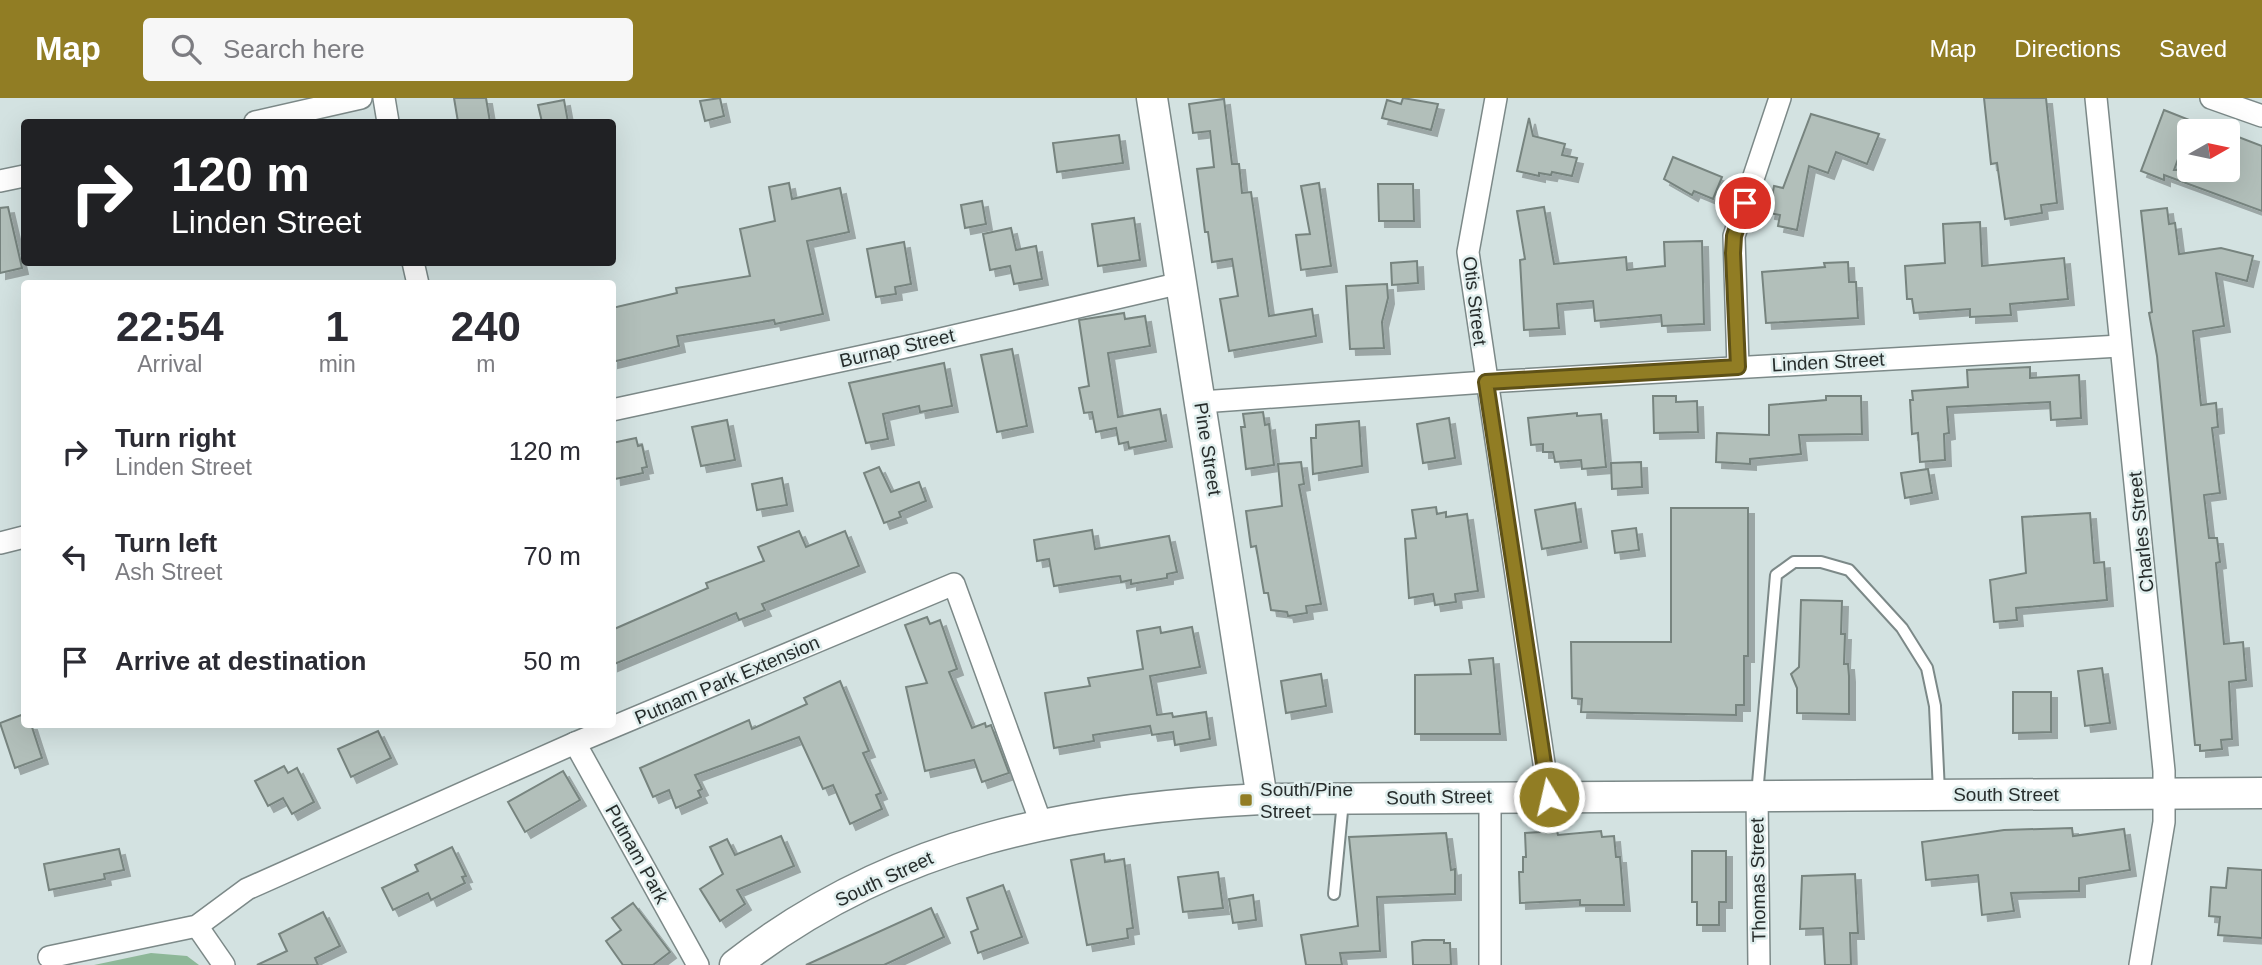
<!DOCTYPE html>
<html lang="en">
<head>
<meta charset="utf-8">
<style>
	:root { --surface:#fff; --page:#f7f7f7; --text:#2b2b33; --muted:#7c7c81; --accent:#917d24 }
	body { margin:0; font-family:Helvetica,sans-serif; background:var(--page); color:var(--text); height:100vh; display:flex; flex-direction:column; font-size:26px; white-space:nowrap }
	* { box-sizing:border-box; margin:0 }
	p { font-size:23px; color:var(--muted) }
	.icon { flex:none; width:38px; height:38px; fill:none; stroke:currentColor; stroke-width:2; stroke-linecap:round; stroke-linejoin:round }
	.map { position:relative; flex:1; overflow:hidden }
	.sheet { position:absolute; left:21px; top:182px; width:595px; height:448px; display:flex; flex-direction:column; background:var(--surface); border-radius:7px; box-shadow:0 7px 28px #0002 }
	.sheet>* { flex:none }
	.banner { position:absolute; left:21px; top:21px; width:595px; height:147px; border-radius:7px; box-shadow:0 7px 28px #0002; background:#202124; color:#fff; overflow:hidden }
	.needle { width:46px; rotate:81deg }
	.controls { position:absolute; left:2177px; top:21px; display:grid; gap:14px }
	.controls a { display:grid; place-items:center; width:63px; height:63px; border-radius:7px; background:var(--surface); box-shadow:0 7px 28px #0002; font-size:35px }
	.pin { position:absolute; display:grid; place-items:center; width:60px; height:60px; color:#fff; margin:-30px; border:4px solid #fff; border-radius:50%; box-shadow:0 2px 7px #0007 }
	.me { position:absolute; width:77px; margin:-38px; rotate:351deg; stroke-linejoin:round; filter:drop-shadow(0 0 5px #0008) }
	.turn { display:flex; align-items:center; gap:24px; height:147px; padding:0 35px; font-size:32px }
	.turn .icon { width:91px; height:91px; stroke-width:2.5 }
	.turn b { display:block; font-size:49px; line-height:60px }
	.eta { display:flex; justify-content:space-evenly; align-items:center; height:119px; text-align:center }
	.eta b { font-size:42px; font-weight:700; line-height:49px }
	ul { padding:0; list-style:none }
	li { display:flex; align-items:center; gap:21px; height:105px; padding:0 35px }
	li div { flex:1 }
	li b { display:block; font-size:26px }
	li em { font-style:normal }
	header { display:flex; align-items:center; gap:42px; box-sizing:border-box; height:98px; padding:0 35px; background:var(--accent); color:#fff }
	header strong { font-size:33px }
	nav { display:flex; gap:38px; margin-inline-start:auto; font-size:24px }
	.search { width:490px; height:63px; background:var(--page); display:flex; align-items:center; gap:18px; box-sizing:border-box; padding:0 24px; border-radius:7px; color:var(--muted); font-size:26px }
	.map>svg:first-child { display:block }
	.green { fill:#8db798 }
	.building { fill:#b2bfba; stroke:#77847f; stroke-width:2; filter:url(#shadow) }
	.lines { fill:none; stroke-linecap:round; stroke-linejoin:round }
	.lane-casing { stroke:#7c8988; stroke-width:14 }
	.street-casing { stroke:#7c8988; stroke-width:24 }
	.secondary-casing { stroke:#7c8988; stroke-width:33 }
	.lane { stroke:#fff; stroke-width:10 }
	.street { stroke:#fff; stroke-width:21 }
	.secondary { stroke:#fff; stroke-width:30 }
	.route-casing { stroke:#5e5117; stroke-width:18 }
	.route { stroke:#917d24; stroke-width:12 }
	.poi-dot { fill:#917d24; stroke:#e1efee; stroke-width:2.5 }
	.labels { text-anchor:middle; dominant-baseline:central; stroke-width:5; stroke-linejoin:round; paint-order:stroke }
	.street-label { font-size:19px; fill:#272d2c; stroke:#e1efee }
	.poi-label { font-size:19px; fill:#272d2c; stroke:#e1efee; text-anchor:start }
</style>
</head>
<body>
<header>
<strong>Map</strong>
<div class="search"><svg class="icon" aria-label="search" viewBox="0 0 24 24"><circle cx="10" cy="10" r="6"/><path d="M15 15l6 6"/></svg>Search here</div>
<nav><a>Map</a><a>Directions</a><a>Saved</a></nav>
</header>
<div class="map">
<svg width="2262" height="867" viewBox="0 0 2262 867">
	<defs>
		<filter id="shadow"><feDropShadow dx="6" dy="6" stdDeviation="0" flood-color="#0004"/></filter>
	</defs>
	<rect width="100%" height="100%" fill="#d3e2e1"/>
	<!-- green -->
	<polygon class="green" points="151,855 187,858 199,867 94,867"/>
	<!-- building -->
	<g class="building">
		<polygon points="454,0 486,0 490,24 458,24"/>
		<polygon points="720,0 724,18 705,23 700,3"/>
		<polygon points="1403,0 1438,6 1431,32 1382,20 1387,2 1401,6"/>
		<polygon points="1984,0 2046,0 2057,105 2041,107 2042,115 2005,121 1997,65 1991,66"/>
		<polygon points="1224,1 1232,66 1239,66 1242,95 1251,94 1269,218 1312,211 1316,238 1229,253 1220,201 1238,198 1232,161 1212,164 1208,134 1205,134 1197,71 1214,69 1210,33 1193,35 1189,6"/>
		<polygon points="564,2 568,24 542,24 538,7"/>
		<polygon points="2164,12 2192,23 2174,72 2228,72 2228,35 2262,48 2262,113 2164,77 2164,82 2141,73"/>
		<polygon points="1811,16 1879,36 1867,66 1836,54 1828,75 1809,68 1797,132 1778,128 1780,117 1769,115 1774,88 1783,90"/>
		<polygon points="1529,20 1533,38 1565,46 1562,57 1577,60 1572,78 1552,74 1551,77 1539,75 1539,78 1517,73"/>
		<polygon points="1119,37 1123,65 1057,74 1053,45"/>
		<polygon points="1673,59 1722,79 1713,101 1694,93 1692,97 1664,81"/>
		<polygon points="789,85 792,101 840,90 849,134 807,143 823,216 775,226 774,222 677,238 679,248 612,264 612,210 677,195 676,190 750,178 740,131 775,123 769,89"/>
		<polygon points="1319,85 1331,168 1301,172 1296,137 1310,136 1301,88"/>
		<polygon points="1378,86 1413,86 1414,123 1379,123"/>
		<polygon points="982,103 986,126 965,130 961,107"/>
		<polygon points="8,109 22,170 0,175 0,110"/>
		<polygon points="1544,109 1554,166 1626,159 1627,172 1665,168 1664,144 1702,143 1704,226 1662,228 1661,217 1595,223 1593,203 1557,206 1559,230 1524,232 1520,162 1525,161 1517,113"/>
		<polygon points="2167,110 2169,126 2175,125 2179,156 2221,150 2253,158 2247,183 2216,175 2224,228 2193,233 2201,307 2216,305 2218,329 2212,330 2220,395 2204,397 2209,440 2217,440 2220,464 2216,465 2224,546 2243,544 2246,582 2229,584 2232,641 2221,642 2222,651 2200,653 2200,647 2195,647 2157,258 2149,215 2152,214 2141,113"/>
		<polygon points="1134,120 1140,162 1098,168 1092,126"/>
		<polygon points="1980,124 1982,168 2064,160 2068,201 2010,206 2011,217 1970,219 1970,211 1914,215 1912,201 1907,201 1905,168 1945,165 1943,126"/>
		<polygon points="1011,130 1016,152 1036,148 1042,181 1014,186 1010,168 990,172 983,136"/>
		<polygon points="904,144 911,186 895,189 896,196 876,199 867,151"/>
		<polygon points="1417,163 1418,185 1392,187 1391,165"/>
		<polygon points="1848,164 1849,184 1856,184 1858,220 1766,225 1762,174 1825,169 1824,165"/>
		<polygon points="1387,186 1388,200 1382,224 1384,250 1350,251 1346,188"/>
		<polygon points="1124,215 1125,221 1145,218 1150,248 1108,255 1118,319 1160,311 1166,343 1129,350 1128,344 1119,346 1116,330 1096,334 1092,314 1084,315 1079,290 1089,288 1079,222"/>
		<polygon points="1012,251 1027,328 997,334 981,257"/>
		<polygon points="944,265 952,308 920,314 919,308 883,316 888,341 866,345 849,285"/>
		<polygon points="2030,269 2030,280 2079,277 2081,320 2051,322 2050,304 1947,309 1949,335 1944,336 1945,362 1920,364 1918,335 1912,336 1910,302 1913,302 1912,293 1968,289 1967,272"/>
		<polygon points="1653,298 1676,298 1676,304 1697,303 1698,334 1654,335"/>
		<polygon points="1826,298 1861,298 1862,336 1799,337 1801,356 1750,361 1750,366 1716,364 1717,335 1769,337 1769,307 1826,302"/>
		<polygon points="1263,314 1265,327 1269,326 1274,367 1246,371 1241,329 1245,329 1243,316"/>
		<polygon points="1577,315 1577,318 1601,316 1606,369 1582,371 1581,362 1555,364 1553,354 1543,354 1543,346 1531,347 1528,320"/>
		<polygon points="1449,320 1455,360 1423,365 1417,326"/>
		<polygon points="727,322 735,362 701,368 692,329"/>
		<polygon points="1359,323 1362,368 1313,376 1311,340 1316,340 1316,327"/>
		<polygon points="636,340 638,348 642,347 647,369 642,370 643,375 615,381 612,345"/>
		<polygon points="1301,364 1304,386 1299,387 1321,506 1306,508 1307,515 1288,518 1287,514 1271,512 1268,495 1264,495 1256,448 1251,449 1246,413 1282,408 1278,366"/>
		<polygon points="1641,364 1642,389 1612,391 1611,365"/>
		<polygon points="879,369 891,394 919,384 926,403 899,414 901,419 884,425 864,375"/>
		<polygon points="1928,371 1932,395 1905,400 1901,375"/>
		<polygon points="782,380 787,407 757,412 752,386"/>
		<polygon points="1575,405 1581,444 1542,451 1535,412"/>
		<polygon points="1436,409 1437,416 1446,414 1446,419 1467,416 1478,493 1455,496 1456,504 1435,507 1433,496 1409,500 1405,441 1416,440 1412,412"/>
		<polygon points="1671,410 1748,410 1748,558 1744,558 1744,607 1736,607 1736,617 1581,614 1582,601 1572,600 1571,544 1671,544"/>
		<polygon points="2090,415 2094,465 2104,464 2107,502 2016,510 2017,522 1994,524 1990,482 2026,475 2022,419"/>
		<polygon points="1636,430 1639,452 1615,455 1612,433"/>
		<polygon points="1092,432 1095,451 1169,438 1177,474 1167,476 1167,480 1131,486 1131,482 1121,484 1120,478 1111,479 1054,488 1049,461 1037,463 1034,442"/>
		<polygon points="799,433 806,449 845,433 859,468 762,506 765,512 739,522 736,515 612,567 612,532 708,490 706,485 764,463 758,449"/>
		<polygon points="1801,502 1842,503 1841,536 1845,536 1844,566 1848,566 1849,578 1849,616 1797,615 1797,590 1791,576 1799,569"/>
		<polygon points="927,519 930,526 940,522 957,571 949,574 972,630 985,625 986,629 991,627 1009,675 982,684 974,662 925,673 906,589 927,585 905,527"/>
		<polygon points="1160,529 1161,535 1192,529 1200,569 1150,578 1157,617 1172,615 1173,619 1206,614 1210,641 1175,647 1173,634 1152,637 1150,628 1093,637 1094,643 1054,650 1045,595 1090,588 1088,580 1143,571 1137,533"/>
		<polygon points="1493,560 1500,636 1415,636 1415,577 1471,576 1469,562"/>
		<polygon points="2102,570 2110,625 2085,628 2078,573"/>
		<polygon points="1321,576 1326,608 1286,615 1281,583"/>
		<polygon points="840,583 869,653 863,655 881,695 876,697 882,711 850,726 833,687 823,691 799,639 695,677 702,691 698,693 701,699 676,710 669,692 653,699 640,670 749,622 752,631 807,606 804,600"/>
		<polygon points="2013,594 2051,594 2051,634 2013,635"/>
		<polygon points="24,616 24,626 31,626 42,660 15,670 0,625"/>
		<polygon points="378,633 391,660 351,679 338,651"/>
		<polygon points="284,668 288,675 297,670 314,704 292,716 283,700 268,708 255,683"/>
		<polygon points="563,673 580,702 525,734 508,704"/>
		<polygon points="2072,730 2073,738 2124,731 2130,772 2079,780 2079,793 2011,795 2014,813 1982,817 1978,777 1926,782 1922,744 2004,732"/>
		<polygon points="1557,733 1558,737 1601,733 1602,739 1614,738 1616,759 1620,759 1624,807 1580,807 1580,802 1520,805 1519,774 1523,774 1523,759 1526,759 1525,735"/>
		<polygon points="1446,735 1451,772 1455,771 1455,796 1377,799 1380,853 1340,855 1342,867 1306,867 1301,837 1358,828 1349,739"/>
		<polygon points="781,738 794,768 737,792 745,806 720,823 700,791 723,776 710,749 727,741 735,757"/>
		<polygon points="452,749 466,778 462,779 465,785 431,802 428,795 393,812 382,790 418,773 415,767"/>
		<polygon points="119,751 124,772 104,776 105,781 49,792 44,766"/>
		<polygon points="1692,753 1726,753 1726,804 1719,804 1719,827 1697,827 1697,804 1692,804"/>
		<polygon points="1104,756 1105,764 1124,761 1133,830 1127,831 1128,840 1087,847 1071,762"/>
		<polygon points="2228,770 2262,772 2262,840 2218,837 2220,819 2209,818 2211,789 2226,790"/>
		<polygon points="1218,774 1223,810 1183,814 1178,779"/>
		<polygon points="1855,776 1858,835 1850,835 1851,867 1825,867 1823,830 1800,831 1802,778"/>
		<polygon points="1003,787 1022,839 978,855 971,834 978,831 967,800"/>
		<polygon points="1253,797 1256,822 1233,825 1229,801"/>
		<polygon points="633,805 670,854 653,867 623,867 606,843 621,832 612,820"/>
		<polygon points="931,810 944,839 884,867 806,867"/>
		<polygon points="323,814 340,848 315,860 318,867 257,867 287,853 279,836"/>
		<polygon points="1423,842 1444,842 1444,845 1450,845 1451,867 1413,867 1412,844"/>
	</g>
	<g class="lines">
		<!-- lane casing -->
		<g class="lane-casing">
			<g id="lane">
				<polyline points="1757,697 1776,477 1794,464 1821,464 1849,472 1902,530 1927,570 1935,608 1939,694"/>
				<polyline points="1334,796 1343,703"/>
			</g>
		</g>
		<!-- street casing -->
		<g class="street-casing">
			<g id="street">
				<polyline points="384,0 388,24"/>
				<polyline points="1496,0 1468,154 1549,699"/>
				<polyline points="2096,0 2164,673 2164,724 2140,867"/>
				<polyline points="2211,0 2262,18"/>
				<polyline points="255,24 361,0"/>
				<polyline points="0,83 24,78"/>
				<polyline points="413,164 418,186"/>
				<polyline points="1738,269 1734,138 1780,0"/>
				<polyline points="1201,304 1486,284 2120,248"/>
				<polyline points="612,312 919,246 1181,185"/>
				<polyline points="0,445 24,439"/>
				<polyline points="575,645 698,867"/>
				<polyline points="1757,697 1759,867"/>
				<polyline points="197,828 224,867"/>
				<polyline points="49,859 197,828 247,791 575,645 954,486 1041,725"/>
				<polyline points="1490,867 1490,699"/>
			</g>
		</g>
		<!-- secondary casing -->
		<g class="secondary-casing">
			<g id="secondary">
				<polyline points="1152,0 1262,701"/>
				<path d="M735 867C892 744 1068 710 1262 701L2262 695"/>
			</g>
		</g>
		<!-- lane -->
		<use href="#lane" class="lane"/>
		<!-- street -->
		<use href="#street" class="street"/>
		<!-- secondary -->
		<use href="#secondary" class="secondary"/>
	</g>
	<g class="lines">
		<!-- route casing -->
		<g class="route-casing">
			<polyline id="route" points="1549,699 1486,284 1738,269 1733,155 1734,138 1745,105"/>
		</g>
		<!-- route -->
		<use href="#route" class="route"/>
	</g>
	<!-- markers -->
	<rect class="poi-dot" x="1239" y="695" width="14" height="14" rx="3.5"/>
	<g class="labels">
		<!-- street labels -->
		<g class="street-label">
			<text transform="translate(1475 203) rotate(83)">Otis Street</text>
			<text transform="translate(897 250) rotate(-13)">Burnap Street</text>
			<text transform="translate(1828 264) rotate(-3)">Linden Street</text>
			<text transform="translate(1208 351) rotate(81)">Pine Street</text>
			<text transform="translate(2141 434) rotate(-96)">Charles Street</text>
			<text transform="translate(727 582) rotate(-23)">Putnam Park Extension</text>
			<text x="2006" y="696">South Street</text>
			<text transform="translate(1439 699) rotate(-1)">South Street</text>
			<text transform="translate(637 756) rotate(61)">Putnam Park</text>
			<text transform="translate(884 781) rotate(-25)">South Street</text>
			<text transform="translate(1758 782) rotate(-91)">Thomas Street</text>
		</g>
		<!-- poi labels -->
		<g class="poi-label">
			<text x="1260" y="691">South/Pine<tspan x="1260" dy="22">Street</tspan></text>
		</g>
	</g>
</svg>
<div class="controls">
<a><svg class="needle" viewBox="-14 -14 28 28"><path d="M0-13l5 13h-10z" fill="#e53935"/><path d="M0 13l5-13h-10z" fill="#7c7c81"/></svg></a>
</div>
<div class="pin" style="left:1745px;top:105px;background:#d93025"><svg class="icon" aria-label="arrive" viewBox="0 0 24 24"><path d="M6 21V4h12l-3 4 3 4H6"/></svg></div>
<svg class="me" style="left:1549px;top:699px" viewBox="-20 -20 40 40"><circle r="17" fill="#917d24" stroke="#fff" stroke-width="3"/><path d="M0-11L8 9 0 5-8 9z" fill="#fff"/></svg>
<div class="banner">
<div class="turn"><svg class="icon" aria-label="right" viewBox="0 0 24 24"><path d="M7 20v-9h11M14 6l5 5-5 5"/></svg><div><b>120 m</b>Linden Street</div></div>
</div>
<section class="sheet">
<div class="eta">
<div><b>22:54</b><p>Arrival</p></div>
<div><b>1</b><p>min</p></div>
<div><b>240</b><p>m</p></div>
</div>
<ul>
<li><svg class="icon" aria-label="right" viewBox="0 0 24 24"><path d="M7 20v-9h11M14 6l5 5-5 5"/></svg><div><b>Turn right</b><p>Linden Street</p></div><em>120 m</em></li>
<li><svg class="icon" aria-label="left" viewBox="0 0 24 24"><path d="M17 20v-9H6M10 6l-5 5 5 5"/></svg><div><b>Turn left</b><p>Ash Street</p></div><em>70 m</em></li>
<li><svg class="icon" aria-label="arrive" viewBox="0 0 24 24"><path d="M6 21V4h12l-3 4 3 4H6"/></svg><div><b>Arrive at destination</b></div><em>50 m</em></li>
</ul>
</section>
</div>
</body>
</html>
